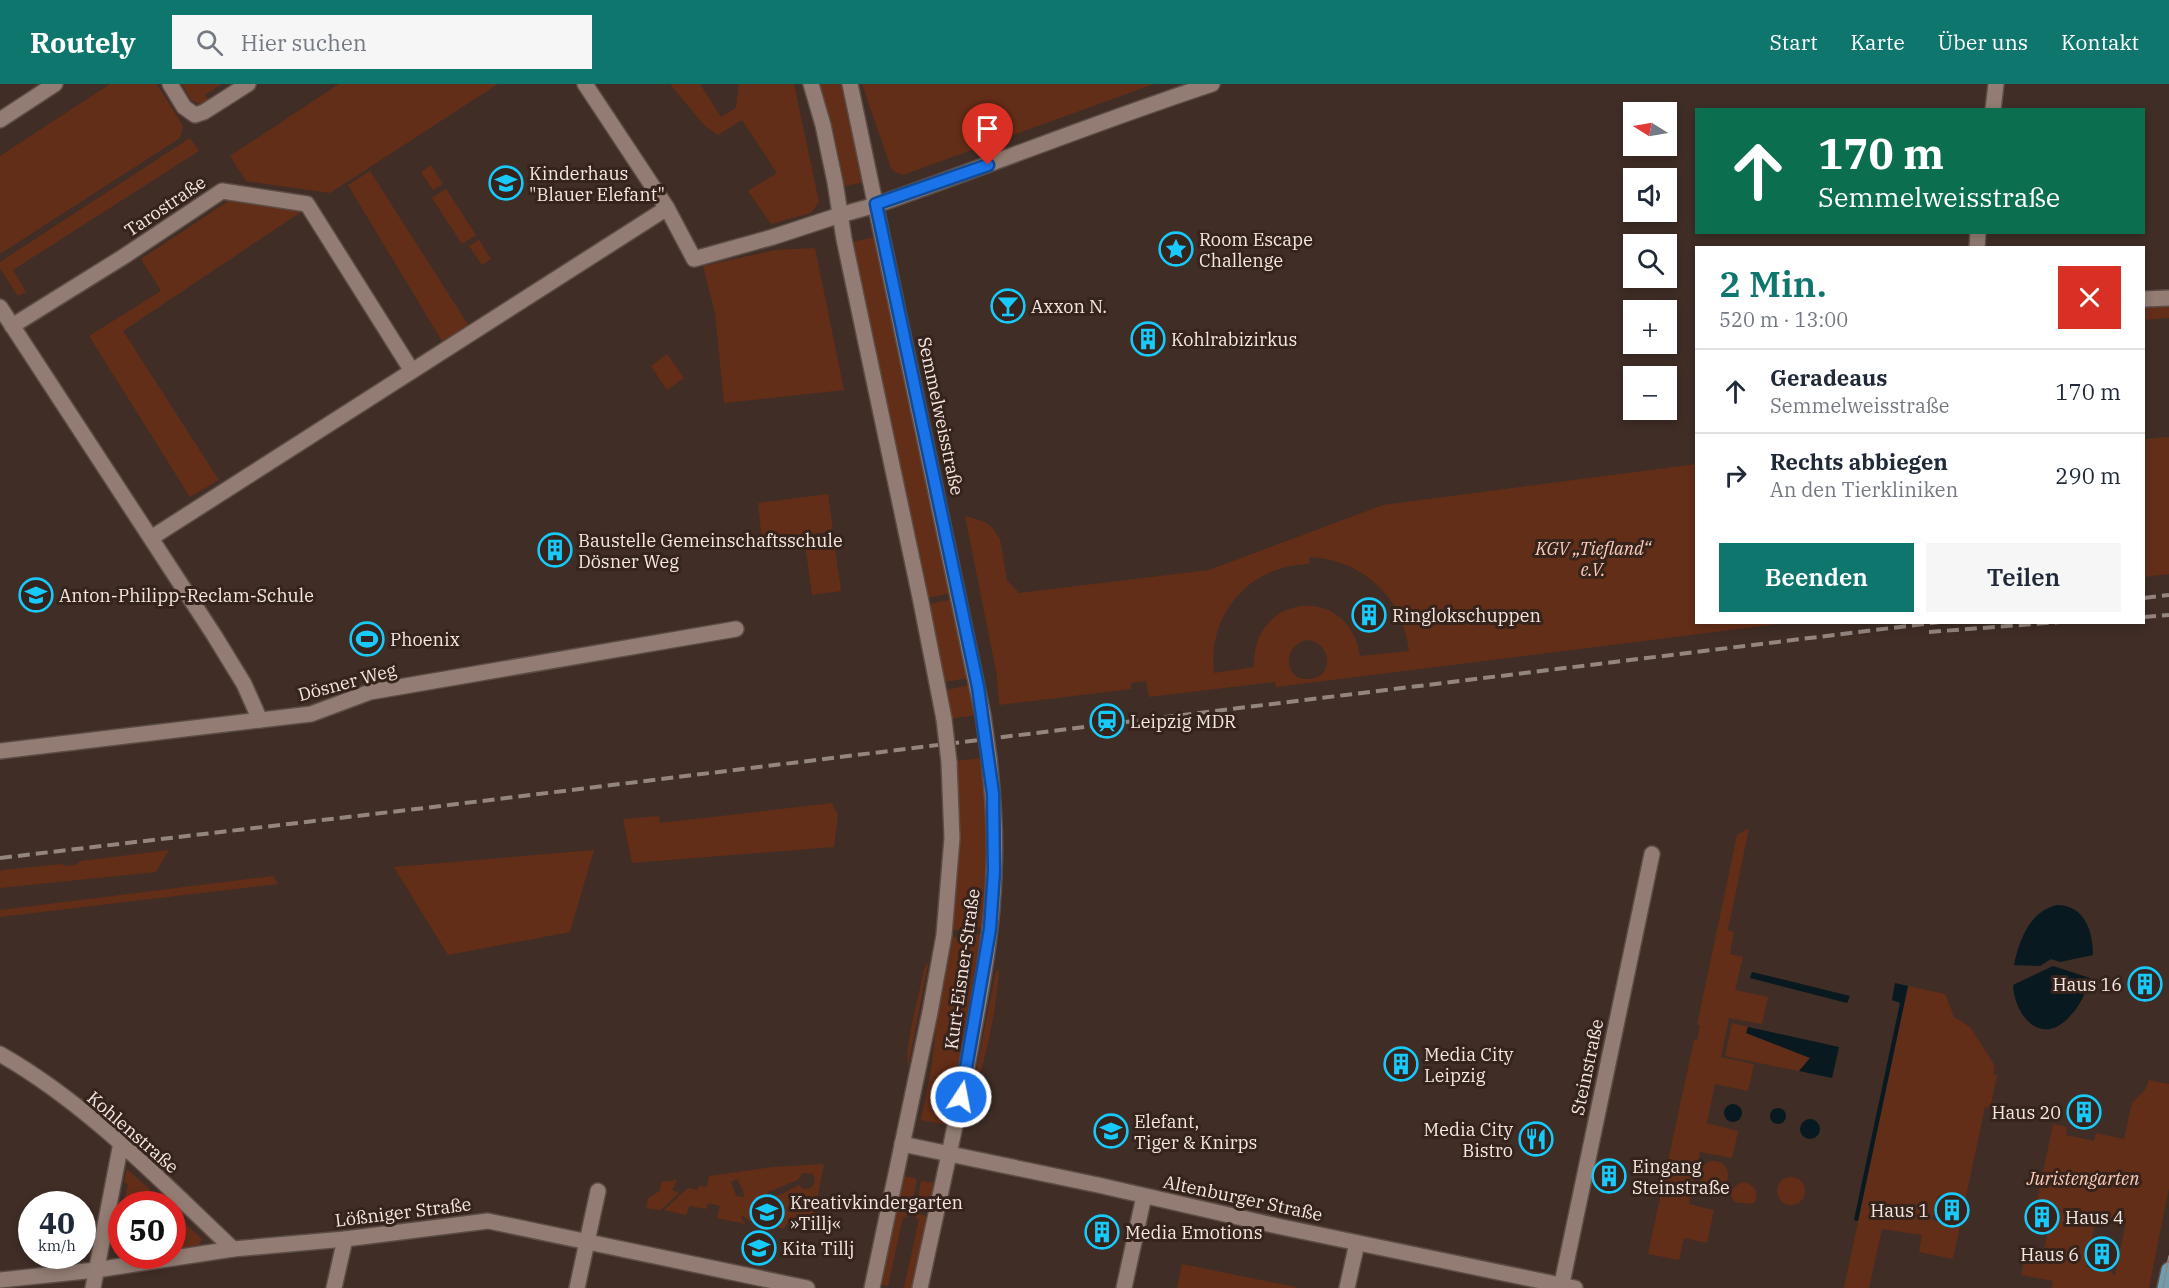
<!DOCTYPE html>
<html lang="de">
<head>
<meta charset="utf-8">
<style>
	:root { --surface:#fff; --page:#f6f6f7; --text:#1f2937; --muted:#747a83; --line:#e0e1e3; --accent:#0f766e }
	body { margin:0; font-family:"IBM Plex Serif",serif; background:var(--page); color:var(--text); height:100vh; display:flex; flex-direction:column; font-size:22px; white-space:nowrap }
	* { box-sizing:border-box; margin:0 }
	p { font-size:20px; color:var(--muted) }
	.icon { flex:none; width:33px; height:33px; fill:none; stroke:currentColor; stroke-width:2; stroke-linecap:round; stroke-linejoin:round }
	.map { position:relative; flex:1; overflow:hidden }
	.panel { position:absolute; left:1695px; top:162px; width:450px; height:378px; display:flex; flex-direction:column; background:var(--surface); border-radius:0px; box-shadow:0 3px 9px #0003 }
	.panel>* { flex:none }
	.hud { position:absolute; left:1695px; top:24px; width:450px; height:126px; border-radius:0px; box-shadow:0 3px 9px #0003; background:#0b6e4f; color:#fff; overflow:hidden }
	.needle { width:39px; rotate:281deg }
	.tools { position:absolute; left:1623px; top:18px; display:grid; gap:12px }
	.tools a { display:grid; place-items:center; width:54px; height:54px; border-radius:0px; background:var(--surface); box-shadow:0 3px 9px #0003; font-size:30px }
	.speed { position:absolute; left:18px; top:1107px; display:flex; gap:12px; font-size:30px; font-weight:700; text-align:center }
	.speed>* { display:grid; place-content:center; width:78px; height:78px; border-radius:50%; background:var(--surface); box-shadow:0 3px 9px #0003; line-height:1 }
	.speed small { font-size:15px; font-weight:400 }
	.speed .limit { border:9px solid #d22; background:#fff; color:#111 }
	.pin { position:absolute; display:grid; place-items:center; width:51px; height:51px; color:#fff; margin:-62px -26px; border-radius:50% 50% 50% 0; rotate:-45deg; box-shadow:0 0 6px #0007 }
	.pin .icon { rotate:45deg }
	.me { position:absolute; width:66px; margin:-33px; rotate:11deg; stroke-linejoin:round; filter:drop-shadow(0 0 4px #0008) }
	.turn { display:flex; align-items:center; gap:21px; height:126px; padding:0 24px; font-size:27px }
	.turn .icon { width:78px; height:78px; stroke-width:2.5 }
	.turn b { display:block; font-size:42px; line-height:51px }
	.round { display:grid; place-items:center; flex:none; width:63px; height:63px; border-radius:0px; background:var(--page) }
	.headline { display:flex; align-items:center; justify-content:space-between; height:102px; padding:0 24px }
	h1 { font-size:36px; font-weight:600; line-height:45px; color:var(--accent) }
	.button { display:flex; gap:12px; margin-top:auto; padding:12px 24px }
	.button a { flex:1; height:69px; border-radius:0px; background:var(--accent); color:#fff; font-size:24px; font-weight:600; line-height:69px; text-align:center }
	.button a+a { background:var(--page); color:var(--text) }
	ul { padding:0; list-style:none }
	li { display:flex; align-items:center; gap:18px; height:84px; padding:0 24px; border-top:2px solid var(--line) }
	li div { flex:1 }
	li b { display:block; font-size:22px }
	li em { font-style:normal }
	header { display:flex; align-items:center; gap:36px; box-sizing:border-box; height:84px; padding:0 30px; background:var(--accent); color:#fff }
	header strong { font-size:28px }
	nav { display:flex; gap:33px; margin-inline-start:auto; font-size:21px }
	.search { width:420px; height:54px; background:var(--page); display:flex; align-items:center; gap:15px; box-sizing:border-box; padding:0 21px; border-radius:0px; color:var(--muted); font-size:22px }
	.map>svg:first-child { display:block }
	.green { fill:#632e18; fill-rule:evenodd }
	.water { fill:#08191f }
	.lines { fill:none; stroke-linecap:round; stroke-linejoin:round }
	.minor-casing { stroke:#5b4c45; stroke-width:18 }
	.secondary-casing { stroke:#5b4c45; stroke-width:18 }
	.primary-casing { stroke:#5b4c45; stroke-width:18 }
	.minor { stroke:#927c73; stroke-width:15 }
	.secondary { stroke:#927c73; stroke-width:15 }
	.primary { stroke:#6d9fb0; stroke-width:15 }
	.tram { stroke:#94857f; stroke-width:1.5 }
	.rail { stroke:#94857f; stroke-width:4; stroke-dasharray:12 6; stroke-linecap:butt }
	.secondary-bridge-casing { stroke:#5b4c45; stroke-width:18; stroke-linecap:butt }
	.secondary-bridge { stroke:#927c73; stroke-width:15 }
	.route-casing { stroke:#114b97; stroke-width:15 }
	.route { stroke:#1a73e8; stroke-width:10 }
	.labels { text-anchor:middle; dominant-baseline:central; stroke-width:6; stroke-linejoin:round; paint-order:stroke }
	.poi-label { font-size:18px; fill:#f3e7e2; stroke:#35231c; text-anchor:start }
	.street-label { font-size:18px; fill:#f3e7e2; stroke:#35231c }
	.park-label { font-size:18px; font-style:italic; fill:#fdcbb8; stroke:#35231c }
</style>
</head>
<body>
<header>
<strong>Routely</strong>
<div class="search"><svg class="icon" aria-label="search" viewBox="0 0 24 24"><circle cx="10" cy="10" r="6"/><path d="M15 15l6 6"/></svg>Hier suchen</div>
<nav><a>Start</a><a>Karte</a><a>Über uns</a><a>Kontakt</a></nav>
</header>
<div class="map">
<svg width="2169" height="1204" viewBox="0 0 2169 1204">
	<rect width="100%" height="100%" fill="#3f2d26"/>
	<!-- green -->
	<g class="green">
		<polygon points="110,0 157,0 183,42 180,54 0,170 0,72"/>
		<polygon points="182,0 222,0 205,11 208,16 200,20 192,17"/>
		<polygon points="339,0 498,0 330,109 246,97 230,72"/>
		<polygon points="670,0 700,0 721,33 736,24 739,0 794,0 819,118 811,129 771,140 748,107 777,89 742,36 718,51 705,42"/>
		<polygon points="818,0 843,0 864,98 845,102 833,44"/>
		<polygon points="862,0 1154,0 903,91 895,88 891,84"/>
		<polygon points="190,54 199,67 13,186 26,208 18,212 0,184 0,178"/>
		<polygon points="431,81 443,100 433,106 421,88"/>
		<polygon points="370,87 469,242 442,257 348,101"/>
		<polygon points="446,105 476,151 462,160 432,114"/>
		<polygon points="233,114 304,126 123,247 219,396 190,413 89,252 161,207 141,175"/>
		<polygon points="875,153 952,509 928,514 852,158"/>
		<polygon points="479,156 491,175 482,181 469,162"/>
		<polygon points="815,164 844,306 724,319 715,229 703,182 775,166"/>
		<polygon points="2169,221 2169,234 2144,236 2144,223"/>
		<polygon points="667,270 684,294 667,306 651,282"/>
		<polygon points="2169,353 2169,490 2144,493 2144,355"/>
		<path d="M1696 380V538L1786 539 1276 603 1275 598 1149 613 1146 597 1131 599V605L999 621 997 592 965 432 983 437 992 443 1000 455 1007 496 1019 509 1209 486 1383 421ZM1310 473C1363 476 1403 513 1409 567L1360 572C1350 499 1251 508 1254 583L1214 589C1207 530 1250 481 1309 480ZM1307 556C1333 559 1334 594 1309 595 1284 597 1281 562 1307 556Z"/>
		<polygon points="828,410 833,447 762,457 758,419"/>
		<polygon points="833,449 841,507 812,511 804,453"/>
		<polygon points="953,515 969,594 944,598 929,520"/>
		<polygon points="970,601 976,631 950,635 946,606"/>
		<path d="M983 674 988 758 984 843 954 846 952 845C959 790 963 733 955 677Z"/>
		<polygon points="832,719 838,731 834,763 632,779 623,735 659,732 660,739"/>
		<polygon points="1749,744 1728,846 1734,848 1730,870 1743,873 1735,906 1768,913 1762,940 1729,934 1721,973 1754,980 1748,1007 1715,1000 1707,1039 1738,1047 1732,1074 1700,1068 1689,1120 1714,1126 1707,1159 1684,1154 1679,1176 1648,1170 1694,956 1697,956 1700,941 1697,941 1737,751"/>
		<polygon points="169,766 156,788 0,804 0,788 2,786 62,780 65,782 76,781 81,777"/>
		<polygon points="594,766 570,848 448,871 394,783"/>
		<polygon points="273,792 278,800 0,833 0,826"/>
		<polygon points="984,850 974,913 948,1041 921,1036 932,980 937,933 951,854"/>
		<path d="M929 876 908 983C904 962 920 909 924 885Z"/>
		<path d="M996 887H999C998 914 984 991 971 1012Z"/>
		<polygon points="1908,902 1945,910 1954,933 1970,943 1995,982 1993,990 1997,991 1990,1024 1985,1023 1965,1117 1938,1111 1932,1136 1960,1142 1953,1175 1919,1168 1922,1151 1882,1145 1869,1204 1844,1204"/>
		<polygon points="1732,939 1748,943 1747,949 1811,974 1799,987 1725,972"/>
		<path d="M2149 996 2169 1000V1104L2149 1204H2052L2053 1197 2021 1191 2026 1168 2043 1171 2053 1120 2037 1117 2053 1040 2067 1043 2066 1051 2094 1057 2096 1049 2124 1055 2132 1019 2145 1006ZM2097 1131 2126 1137 2115 1192 2111 1188 2086 1183Z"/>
		<circle cx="1714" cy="1091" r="14"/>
		<path d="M824 1080 813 1136C800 1134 791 1132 783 1145 770 1141 754 1129 768 1115 772 1111 777 1111 782 1110 788 1108 793 1103 799 1101L803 1105 811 1104 815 1098 813 1090 803 1089 798 1096 768 1108 758 1123 761 1138 750 1137 743 1132 741 1133 745 1140 717 1134 720 1122 708 1119 706 1125 690 1122 686 1131 664 1126 688 1104 697 1106 699 1102 707 1103 709 1092 773 1083ZM737 1095 743 1106 744 1113 736 1112 731 1098Z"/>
		<polygon points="127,1085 166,1120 124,1120 128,1100 124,1099"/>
		<polygon points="903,1092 915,1094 917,1097 912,1117 904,1116 900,1110"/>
		<circle cx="1791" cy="1107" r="14"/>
		<polygon points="677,1096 672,1106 679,1109 661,1126 646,1124 648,1114 660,1107 661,1098"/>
		<polygon points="921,1097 935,1099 931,1118 927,1122 917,1119"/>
		<path d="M1743 1098C1754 1100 1759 1107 1755 1118L1751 1120 1735 1118C1727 1109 1733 1102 1743 1098Z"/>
		<polygon points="898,1124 905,1126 907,1133 903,1133 888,1202 880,1200"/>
		<polygon points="172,1127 202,1155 199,1161 173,1166"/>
		<polygon points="917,1130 925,1131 927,1140 913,1204 904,1204 919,1135 915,1134"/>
		<polygon points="1182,1180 1296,1203 1296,1204 1177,1204"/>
	</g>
	<!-- water -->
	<g class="water">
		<path d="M2057 821C2085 821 2093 848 2093 871L2060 878 2051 875 2040 882 2014 881C2019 856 2030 827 2057 821Z"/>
		<path d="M2053 882 2090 894C2086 907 2081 921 2071 931 2043 964 2015 934 2013 901Z"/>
		<polygon points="1752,888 1850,912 1847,919 1750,894"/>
		<polygon points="1895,899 1908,902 1858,1137 1854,1136 1900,919 1892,916"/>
		<polygon points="1748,943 1839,963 1832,994 1799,987 1810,974 1746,949"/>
		<circle cx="1733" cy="1029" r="9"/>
		<circle cx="1778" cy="1032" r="8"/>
		<circle cx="1810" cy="1045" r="10"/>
	</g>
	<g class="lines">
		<!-- minor casing -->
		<g class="minor-casing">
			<g id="minor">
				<polyline points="170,0 184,23 195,31 204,28 248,0"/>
				<polyline points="585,0 667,124 694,175 773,153 840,131"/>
				<polyline points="1993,26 1996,0"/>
				<path d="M876 121C988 82 1099 37 1212 0"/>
				<polyline points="1977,164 1978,148"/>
				<polyline points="2144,215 2169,214"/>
				<polyline points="0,223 214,551 244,600 260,636"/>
				<polyline points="12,242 123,173 222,107 307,120 412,287"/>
				<polyline points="151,454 667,124"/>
				<polyline points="0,667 311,630 370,608 736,545"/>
				<path d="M0 970C88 1020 160 1096 233 1165"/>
				<polyline points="902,1060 1098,1101 1277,1142 1575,1204"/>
				<polyline points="0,1196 96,1186 233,1165 345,1155 488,1137 807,1204"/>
				<polyline points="93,1204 121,1059"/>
				<polyline points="334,1204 345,1155"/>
				<polyline points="577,1204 598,1107"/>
				<polyline points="1124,1204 1144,1112"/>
				<polyline points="1347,1204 1357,1159"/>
				<polyline points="1561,1204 1652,770"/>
			</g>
		</g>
		<!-- secondary casing -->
		<g class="secondary-casing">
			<g id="secondary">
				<polyline points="811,0 823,41 835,98 844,155 921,518 944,635"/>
				<polyline points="850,0 983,631"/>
				<polyline points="0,36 55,0"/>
				<polyline points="840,131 876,121"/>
				<polyline points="872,1204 930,928 944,851 952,754 949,678"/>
				<path d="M920 1204C938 1119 958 1035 973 950 983 896 993 842 994 787 996 749 993 711 989 674"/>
			</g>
		</g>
		<!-- primary casing -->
		<g class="primary-casing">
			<polyline id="primary" points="2165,1204 2169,1186"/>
		</g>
		<!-- minor -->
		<use href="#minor" class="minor"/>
		<!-- secondary -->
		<use href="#secondary" class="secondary"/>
		<!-- primary -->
		<use href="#primary" class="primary"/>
		<!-- tram -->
		<polyline class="tram" points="2163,1204 2169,1172"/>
		<!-- rail -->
		<g class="rail">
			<polyline points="2144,514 2169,511"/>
			<polyline points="2144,533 2169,531"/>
			<polyline points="1929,548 2060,538"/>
			<polyline points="0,774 433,723 1940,538"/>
		</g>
		<!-- secondary-bridge casing -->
		<g class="secondary-bridge-casing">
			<g id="secondary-bridge">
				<polyline points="983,631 989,674"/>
				<polyline points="944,635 949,678"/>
			</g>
		</g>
		<!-- secondary-bridge -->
		<use href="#secondary-bridge" class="secondary-bridge"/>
	</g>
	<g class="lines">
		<!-- route casing -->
		<g class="route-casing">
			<polyline id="route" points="961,1013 990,845 994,787 993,710 978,603 876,120 988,81"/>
		</g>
		<!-- route -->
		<use href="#route" class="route"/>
	</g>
	<!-- icons -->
	<defs>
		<g id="school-ring" transform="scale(1.725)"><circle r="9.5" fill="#35231c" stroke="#17cafb" stroke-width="1.5"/><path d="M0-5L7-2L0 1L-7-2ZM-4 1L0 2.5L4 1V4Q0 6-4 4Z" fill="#17cafb"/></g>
		<g id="sight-ring" transform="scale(1.725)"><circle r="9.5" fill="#35231c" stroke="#17cafb" stroke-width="1.5"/><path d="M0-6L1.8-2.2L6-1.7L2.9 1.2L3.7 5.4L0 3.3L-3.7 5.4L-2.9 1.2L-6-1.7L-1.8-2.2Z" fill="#17cafb"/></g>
		<g id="bar-ring" transform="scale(1.725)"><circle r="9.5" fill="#35231c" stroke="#17cafb" stroke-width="1.5"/><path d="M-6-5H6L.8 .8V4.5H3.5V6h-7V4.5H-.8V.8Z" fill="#17cafb"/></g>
		<g id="building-ring" transform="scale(1.725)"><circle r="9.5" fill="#35231c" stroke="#17cafb" stroke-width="1.5"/><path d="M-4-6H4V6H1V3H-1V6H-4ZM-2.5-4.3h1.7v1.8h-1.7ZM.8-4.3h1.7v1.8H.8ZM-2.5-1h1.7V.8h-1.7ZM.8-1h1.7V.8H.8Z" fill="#17cafb"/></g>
		<g id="stadium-ring" transform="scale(1.725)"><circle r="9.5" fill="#35231c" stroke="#17cafb" stroke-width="1.5"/><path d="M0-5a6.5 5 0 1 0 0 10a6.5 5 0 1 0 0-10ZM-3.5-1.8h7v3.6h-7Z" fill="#17cafb"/></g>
		<g id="station-ring" transform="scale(1.725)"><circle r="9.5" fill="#35231c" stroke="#17cafb" stroke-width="1.5"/><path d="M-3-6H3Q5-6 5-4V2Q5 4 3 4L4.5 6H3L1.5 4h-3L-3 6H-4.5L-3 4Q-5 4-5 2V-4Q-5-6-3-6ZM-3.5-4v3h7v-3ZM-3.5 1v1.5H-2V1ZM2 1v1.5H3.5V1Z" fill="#17cafb"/></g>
		<g id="restaurant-ring" transform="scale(1.725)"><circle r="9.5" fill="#35231c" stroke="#17cafb" stroke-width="1.5"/><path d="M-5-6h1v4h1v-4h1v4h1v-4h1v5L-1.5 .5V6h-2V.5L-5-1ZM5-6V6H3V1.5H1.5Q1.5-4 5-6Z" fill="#17cafb"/></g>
	</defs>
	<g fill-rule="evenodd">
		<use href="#school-ring" x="506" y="99"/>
		<use href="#sight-ring" x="1176" y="165"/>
		<use href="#bar-ring" x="1008" y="222"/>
		<use href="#building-ring" x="1148" y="255"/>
		<use href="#building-ring" x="555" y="466"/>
		<use href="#school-ring" x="36" y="511"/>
		<use href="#building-ring" x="1369" y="531"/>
		<use href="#stadium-ring" x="367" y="555"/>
		<use href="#station-ring" x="1107" y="637"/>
		<use href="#building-ring" x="2145" y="900"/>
		<use href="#building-ring" x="1401" y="980"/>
		<use href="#building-ring" x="2084" y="1028"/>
		<use href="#school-ring" x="1111" y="1047"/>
		<use href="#restaurant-ring" x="1536" y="1055"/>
		<use href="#building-ring" x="1609" y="1092"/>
		<use href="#building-ring" x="1952" y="1126"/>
		<use href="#school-ring" x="767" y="1128"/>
		<use href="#building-ring" x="2042" y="1133"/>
		<use href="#building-ring" x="1102" y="1148"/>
		<use href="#school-ring" x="759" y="1164"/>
		<use href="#building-ring" x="2102" y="1170"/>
	</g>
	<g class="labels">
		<!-- poi labels -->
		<g class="poi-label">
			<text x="529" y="89">Kinderhaus<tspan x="529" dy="21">"Blauer Elefant"</tspan></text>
			<text x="1199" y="155">Room Escape<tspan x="1199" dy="21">Challenge</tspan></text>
			<text x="1031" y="222">Axxon N.</text>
			<text x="1171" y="255">Kohlrabizirkus</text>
			<text x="578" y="456">Baustelle Gemeinschaftsschule<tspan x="578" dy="21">Dösner Weg</tspan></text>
			<text x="59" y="511">Anton-Philipp-Reclam-Schule</text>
			<text x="1392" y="531">Ringlokschuppen</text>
			<text x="390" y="555">Phoenix</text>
			<text x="1130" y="637">Leipzig MDR</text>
			<text x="2122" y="900" text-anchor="end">Haus 16</text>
			<text x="1424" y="970">Media City<tspan x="1424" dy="21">Leipzig</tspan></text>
			<text x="2061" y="1028" text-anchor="end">Haus 20</text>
			<text x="1134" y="1037">Elefant,<tspan x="1134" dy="21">Tiger &amp; Knirps</tspan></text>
			<text x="1513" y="1045" text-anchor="end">Media City<tspan x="1513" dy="21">Bistro</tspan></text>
			<text x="1632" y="1082">Eingang<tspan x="1632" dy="21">Steinstraße</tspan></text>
			<text x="790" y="1118">Kreativkindergarten<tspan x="790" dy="21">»Tillj«</tspan></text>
			<text x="1929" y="1126" text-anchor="end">Haus 1</text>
			<text x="2065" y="1133">Haus 4</text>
			<text x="1125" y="1148">Media Emotions</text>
			<text x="782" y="1164">Kita Tillj</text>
			<text x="2079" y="1170" text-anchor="end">Haus 6</text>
		</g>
		<!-- street labels -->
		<g class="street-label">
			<text transform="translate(165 122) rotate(-34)">Tarostraße</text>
			<text transform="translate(941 332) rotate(78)">Semmelweisstraße</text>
			<text transform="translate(347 598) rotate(-15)">Dösner Weg</text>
			<text transform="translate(962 885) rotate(-82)">Kurt-Eisner-Straße</text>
			<text transform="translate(1587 983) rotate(-78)">Steinstraße</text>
			<text transform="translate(133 1048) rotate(41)">Kohlenstraße</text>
			<text transform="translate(1243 1114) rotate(12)">Altenburger Straße</text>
			<text transform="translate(403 1128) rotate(-7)">Lößniger Straße</text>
		</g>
		<!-- park labels -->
		<g class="park-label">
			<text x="1593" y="464">KGV „Tiefland“<tspan x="1593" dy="21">e.V.</tspan></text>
			<text x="2083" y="1094">Juristengarten</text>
		</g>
	</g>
</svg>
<div class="tools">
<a><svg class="needle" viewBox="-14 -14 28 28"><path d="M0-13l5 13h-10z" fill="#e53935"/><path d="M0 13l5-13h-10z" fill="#747a83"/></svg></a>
<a><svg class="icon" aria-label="sound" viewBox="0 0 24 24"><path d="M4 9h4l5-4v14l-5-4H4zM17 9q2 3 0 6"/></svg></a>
<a><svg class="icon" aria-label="search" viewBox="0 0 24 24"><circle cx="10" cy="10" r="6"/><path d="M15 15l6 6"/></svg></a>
<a>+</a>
<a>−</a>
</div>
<div class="speed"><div>40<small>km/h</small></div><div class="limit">50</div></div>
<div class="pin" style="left:988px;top:81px;background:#d93025"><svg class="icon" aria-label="arrive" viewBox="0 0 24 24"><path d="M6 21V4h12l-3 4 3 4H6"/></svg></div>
<svg class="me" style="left:961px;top:1013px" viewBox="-20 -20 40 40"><circle r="17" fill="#1a73e8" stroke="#fff" stroke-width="3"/><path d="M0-11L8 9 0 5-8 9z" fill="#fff"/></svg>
<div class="hud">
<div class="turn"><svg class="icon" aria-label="ahead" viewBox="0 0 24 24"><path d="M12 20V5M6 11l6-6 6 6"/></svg><div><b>170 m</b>Semmelweisstraße</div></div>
</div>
<section class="panel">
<div class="headline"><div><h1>2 Min.</h1><p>520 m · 13:00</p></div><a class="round" style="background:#d93025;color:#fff"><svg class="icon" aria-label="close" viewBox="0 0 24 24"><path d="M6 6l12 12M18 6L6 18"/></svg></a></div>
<ul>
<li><svg class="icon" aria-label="ahead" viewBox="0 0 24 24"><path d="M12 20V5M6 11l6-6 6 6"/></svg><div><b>Geradeaus</b><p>Semmelweisstraße</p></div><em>170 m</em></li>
<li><svg class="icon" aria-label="right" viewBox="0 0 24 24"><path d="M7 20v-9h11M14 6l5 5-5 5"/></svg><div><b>Rechts abbiegen</b><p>An den Tierkliniken</p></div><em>290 m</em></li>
</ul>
<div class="button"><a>Beenden</a><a>Teilen</a></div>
</section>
</div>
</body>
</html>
